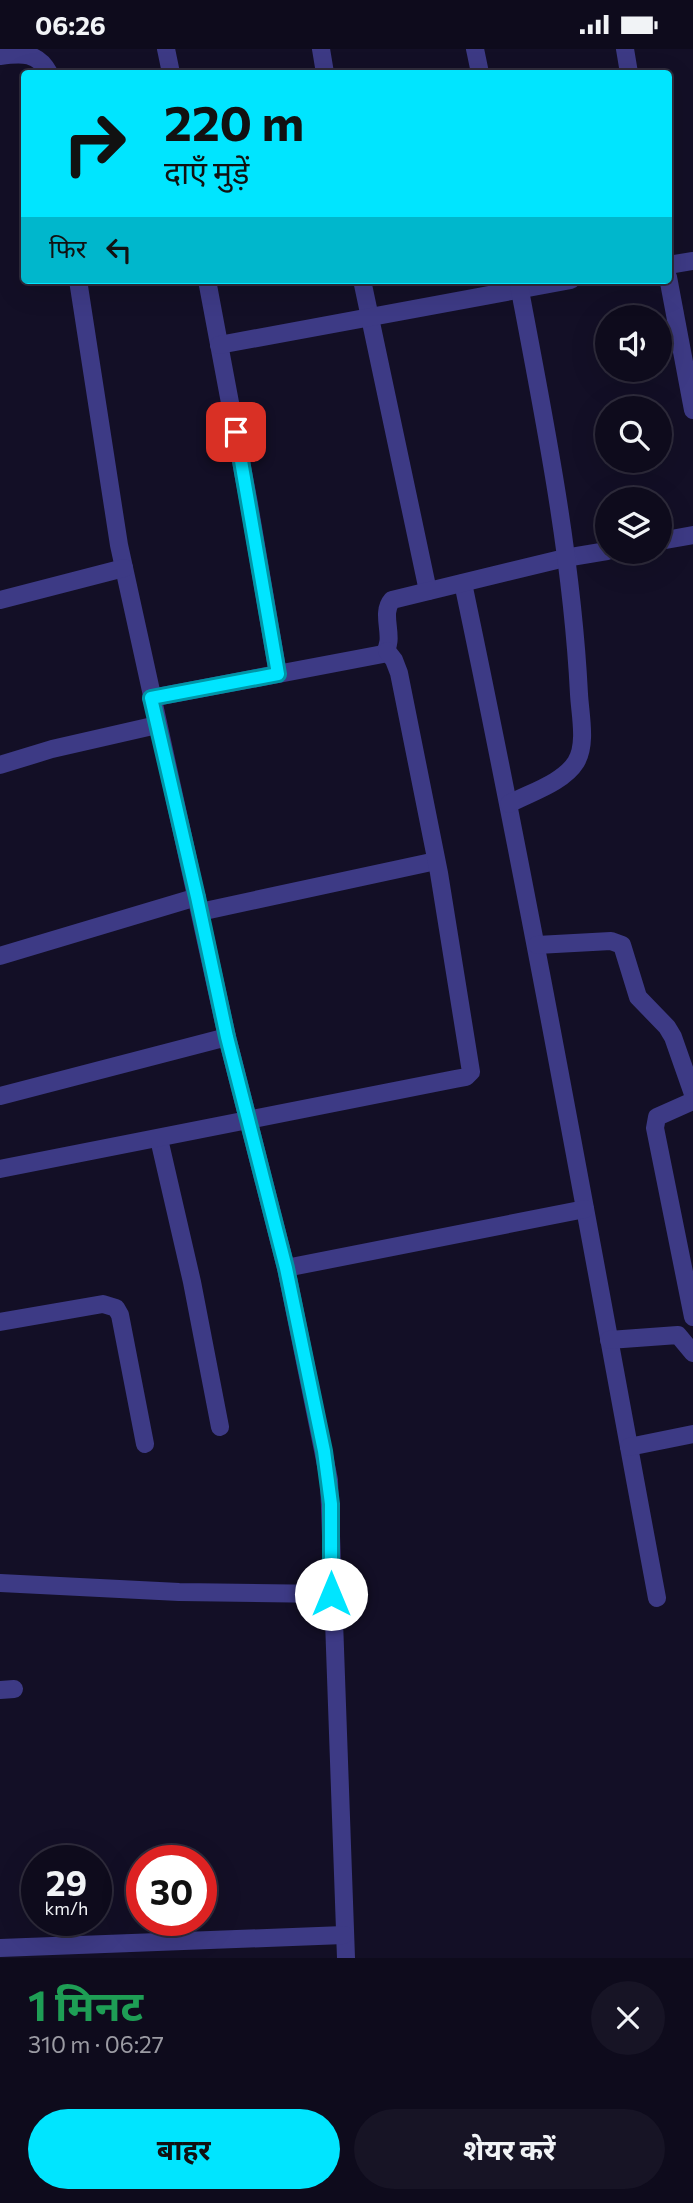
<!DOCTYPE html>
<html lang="hi">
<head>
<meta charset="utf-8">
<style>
	:root { --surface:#0e0b1c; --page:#171425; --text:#f1f3f6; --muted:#9b9ba3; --line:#2e2b3b; --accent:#00e5ff }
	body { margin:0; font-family:Commissioner,"Noto Sans Devanagari",sans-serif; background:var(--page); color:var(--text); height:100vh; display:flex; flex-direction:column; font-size:26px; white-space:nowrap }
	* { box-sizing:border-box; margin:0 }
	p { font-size:23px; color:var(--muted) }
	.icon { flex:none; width:38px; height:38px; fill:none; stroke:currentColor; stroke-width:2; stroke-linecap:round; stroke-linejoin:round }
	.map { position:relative; height:1909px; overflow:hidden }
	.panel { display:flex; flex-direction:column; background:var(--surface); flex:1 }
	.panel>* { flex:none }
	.hud { position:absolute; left:21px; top:21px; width:651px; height:214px; border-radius:7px; box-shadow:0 7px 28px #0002,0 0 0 2px var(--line); background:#00e5ff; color:#111; overflow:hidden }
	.controls { position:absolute; left:595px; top:256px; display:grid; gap:14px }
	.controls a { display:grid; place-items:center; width:77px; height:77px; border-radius:50%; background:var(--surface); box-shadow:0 7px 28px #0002,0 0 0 2px var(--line); font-size:35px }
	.speed { position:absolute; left:21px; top:1796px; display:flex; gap:14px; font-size:35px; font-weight:700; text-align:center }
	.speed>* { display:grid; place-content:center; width:91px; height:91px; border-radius:50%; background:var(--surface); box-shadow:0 7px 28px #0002,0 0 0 2px var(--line); line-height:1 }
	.speed small { font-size:18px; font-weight:400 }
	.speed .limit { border:10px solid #d22; background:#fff; color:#111 }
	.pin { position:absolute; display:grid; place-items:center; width:60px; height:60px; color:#fff; margin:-30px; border-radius:14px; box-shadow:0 4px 10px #0006 }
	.me { position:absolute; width:77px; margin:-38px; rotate:0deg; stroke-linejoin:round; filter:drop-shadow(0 0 5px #0008) }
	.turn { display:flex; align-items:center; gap:24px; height:147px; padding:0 28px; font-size:32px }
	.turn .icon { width:91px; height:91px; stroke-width:2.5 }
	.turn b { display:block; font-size:49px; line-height:60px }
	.then { display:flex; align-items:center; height:66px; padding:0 28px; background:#0003; gap:14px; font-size:26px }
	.round { display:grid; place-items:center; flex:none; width:74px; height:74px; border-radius:37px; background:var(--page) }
	.head { display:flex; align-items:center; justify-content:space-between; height:119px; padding:0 28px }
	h1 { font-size:42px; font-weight:700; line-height:52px; color:#1e9e55 }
	.cta { display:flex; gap:14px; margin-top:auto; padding:14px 28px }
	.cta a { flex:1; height:80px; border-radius:42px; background:var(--accent); color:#111; font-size:28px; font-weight:700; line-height:80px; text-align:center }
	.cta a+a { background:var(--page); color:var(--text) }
	.status { display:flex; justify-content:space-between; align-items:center; height:49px; padding:0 35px; background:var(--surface); direction:ltr }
	.status svg { height:19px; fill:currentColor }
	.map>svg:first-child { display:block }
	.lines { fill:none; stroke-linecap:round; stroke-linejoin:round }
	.minor { stroke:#3d3a85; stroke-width:18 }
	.route-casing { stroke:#0095a6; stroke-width:18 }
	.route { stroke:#00e5ff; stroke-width:12 }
</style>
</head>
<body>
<div class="status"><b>06:26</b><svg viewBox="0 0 49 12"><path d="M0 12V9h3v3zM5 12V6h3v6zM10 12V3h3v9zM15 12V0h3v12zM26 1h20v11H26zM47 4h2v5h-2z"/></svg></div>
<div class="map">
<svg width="693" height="1909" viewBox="0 0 693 1909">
	<rect width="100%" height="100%" fill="#130f26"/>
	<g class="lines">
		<!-- minor -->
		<g class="minor">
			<polyline points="166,0 171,24"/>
			<polyline points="321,0 325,24"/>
			<polyline points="475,0 480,24"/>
			<polyline points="625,0 629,24"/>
			<path d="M0 7C22 4 38 3 49 24"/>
			<polyline points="668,216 693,212"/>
			<polyline points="668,228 693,361"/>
			<polyline points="78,231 119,496 227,988 286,1219 329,1431 346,1909"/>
			<polyline points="207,231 249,455 278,625"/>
			<polyline points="362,231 428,542"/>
			<polyline points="219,296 571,231"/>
			<polyline points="660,492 693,486"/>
			<path d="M463 534C534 871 594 1211 657 1549"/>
			<polyline points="0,551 124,519"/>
			<path d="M151 649 383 605C397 590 379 566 392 551L565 509 607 502"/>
			<polyline points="0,716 52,700 157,676"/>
			<path d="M509 755C529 744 563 734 576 713 587 695 580 665 579 645 572 506 544 368 518 231"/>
			<polyline points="200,863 436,812"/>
			<polyline points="537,896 611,892 622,896 638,948 667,978 673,988 693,1045"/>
			<polyline points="0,907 197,848"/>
			<polyline points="0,1047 227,988"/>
			<polyline points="693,1052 657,1068 655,1079 693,1268"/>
			<polyline points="159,1090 192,1233 220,1378"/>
			<polyline points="0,1120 455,1030 466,1028 471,1023 439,824 399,624 394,611 387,602"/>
			<polyline points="286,1219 585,1160"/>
			<polyline points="0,1273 103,1255 116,1259 120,1266 145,1395"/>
			<polyline points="609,1291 678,1286 693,1304"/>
			<polyline points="629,1398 693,1385"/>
			<polyline points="0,1534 179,1543 331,1545"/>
			<polyline points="0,1641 14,1640"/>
			<polyline points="0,1899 344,1886"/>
		</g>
	</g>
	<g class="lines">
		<!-- route casing -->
		<g class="route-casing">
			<polyline id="route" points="236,383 278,625 151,649 197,848 227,988 286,1219 324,1402 331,1455 331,1545"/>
		</g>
		<!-- route -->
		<use href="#route" class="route"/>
	</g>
</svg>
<div class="controls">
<a><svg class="icon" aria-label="sound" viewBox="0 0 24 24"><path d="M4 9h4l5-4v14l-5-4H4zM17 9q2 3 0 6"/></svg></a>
<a><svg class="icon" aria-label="search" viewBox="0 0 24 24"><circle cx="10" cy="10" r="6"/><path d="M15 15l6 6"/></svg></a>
<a><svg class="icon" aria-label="layers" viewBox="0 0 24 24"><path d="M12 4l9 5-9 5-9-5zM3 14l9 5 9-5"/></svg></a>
</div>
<div class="speed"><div>29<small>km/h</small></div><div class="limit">30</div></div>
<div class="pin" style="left:236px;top:383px;background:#d93025"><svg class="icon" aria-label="arrive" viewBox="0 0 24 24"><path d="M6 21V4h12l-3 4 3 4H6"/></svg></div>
<svg class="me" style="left:331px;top:1545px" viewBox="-20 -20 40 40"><circle r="19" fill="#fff"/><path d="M0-13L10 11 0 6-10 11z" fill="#00e5ff"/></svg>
<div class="hud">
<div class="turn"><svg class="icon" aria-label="right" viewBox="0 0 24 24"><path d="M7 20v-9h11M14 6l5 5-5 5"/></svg><div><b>220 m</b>दाएँ मुड़ें</div></div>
<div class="then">फिर<svg class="icon" aria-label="left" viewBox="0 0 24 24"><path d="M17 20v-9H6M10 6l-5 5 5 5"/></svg></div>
</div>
</div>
<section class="panel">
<div class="head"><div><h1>1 मिनट</h1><p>310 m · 06:27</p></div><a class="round"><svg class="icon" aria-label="close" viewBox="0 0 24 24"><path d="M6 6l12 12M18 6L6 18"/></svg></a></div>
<div class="cta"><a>बाहर</a><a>शेयर करें</a></div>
</section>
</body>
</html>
